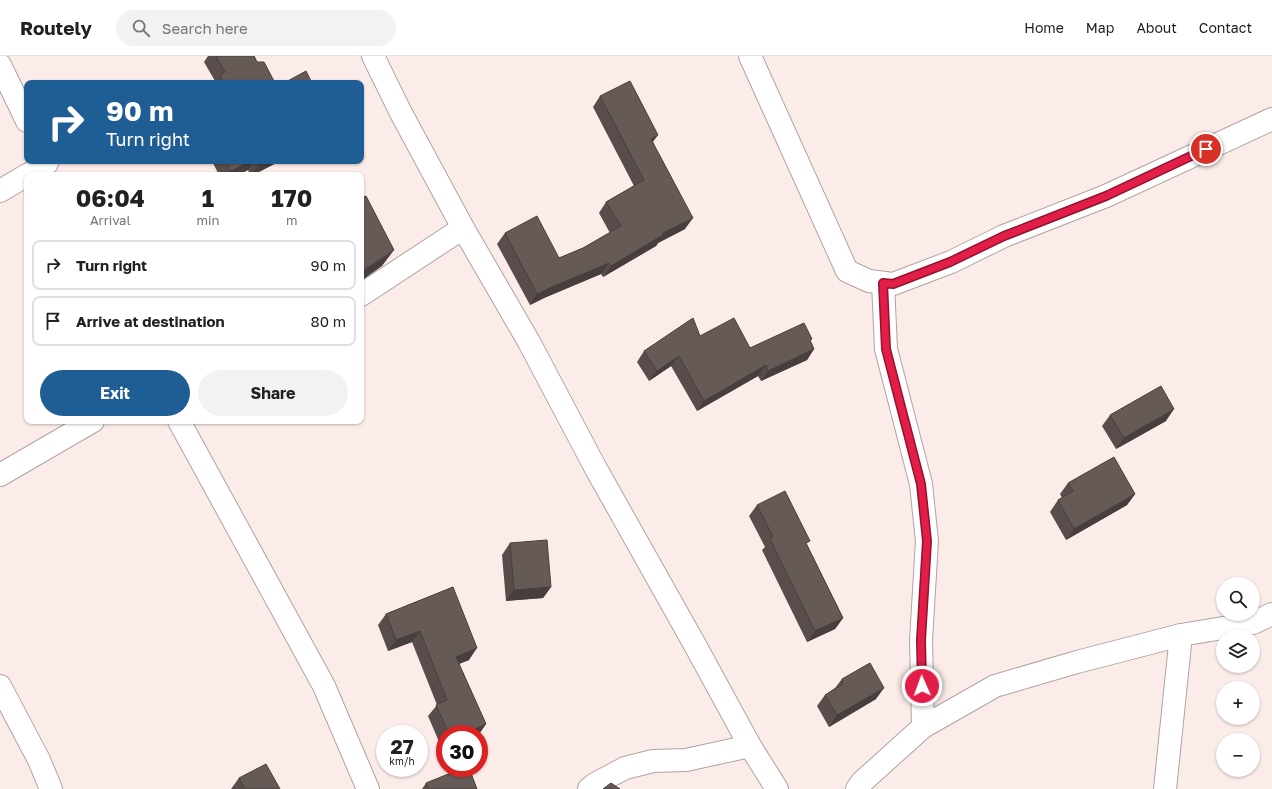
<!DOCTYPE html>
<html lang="en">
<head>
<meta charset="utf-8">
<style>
	:root { --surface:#fff; --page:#f2f2f2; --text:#202124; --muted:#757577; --line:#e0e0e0; --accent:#1f5e94 }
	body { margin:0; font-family:"Golos Text",sans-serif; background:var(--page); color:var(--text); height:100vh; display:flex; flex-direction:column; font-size:15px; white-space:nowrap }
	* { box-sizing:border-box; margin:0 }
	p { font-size:13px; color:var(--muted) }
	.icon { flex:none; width:22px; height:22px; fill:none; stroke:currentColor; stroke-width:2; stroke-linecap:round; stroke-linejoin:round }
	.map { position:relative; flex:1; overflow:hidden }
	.drawer { position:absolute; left:24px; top:116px; width:340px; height:252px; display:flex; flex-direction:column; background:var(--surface); border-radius:8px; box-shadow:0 1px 3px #0004 }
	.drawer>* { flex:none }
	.top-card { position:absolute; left:24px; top:24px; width:340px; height:84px; border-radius:8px; box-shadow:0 1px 3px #0004; background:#1f5e94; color:#fff; overflow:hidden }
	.tools { position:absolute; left:1216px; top:521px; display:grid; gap:8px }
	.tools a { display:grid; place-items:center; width:44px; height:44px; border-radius:50%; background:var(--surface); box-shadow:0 1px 3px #0004; font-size:20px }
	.speed { position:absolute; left:376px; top:669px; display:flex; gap:8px; font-size:20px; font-weight:700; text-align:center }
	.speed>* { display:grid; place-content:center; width:52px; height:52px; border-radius:50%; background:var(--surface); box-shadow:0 1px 3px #0004; line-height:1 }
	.speed small { font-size:10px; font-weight:400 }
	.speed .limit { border:6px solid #d22; background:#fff; color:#111 }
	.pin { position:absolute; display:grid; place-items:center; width:34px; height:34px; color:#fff; margin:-17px; border:2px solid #fff; border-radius:50%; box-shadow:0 1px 4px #0007 }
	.me { position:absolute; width:44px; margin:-22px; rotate:358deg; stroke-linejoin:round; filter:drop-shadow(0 0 3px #0008) }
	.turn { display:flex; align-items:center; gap:14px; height:84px; padding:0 16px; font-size:18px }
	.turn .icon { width:52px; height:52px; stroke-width:2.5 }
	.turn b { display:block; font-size:28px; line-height:34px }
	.eta { display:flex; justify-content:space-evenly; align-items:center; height:68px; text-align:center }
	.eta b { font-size:24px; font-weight:700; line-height:28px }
	.button { display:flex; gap:8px; margin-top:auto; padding:8px 16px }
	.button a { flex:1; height:46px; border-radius:24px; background:var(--accent); color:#fff; font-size:16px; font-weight:700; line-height:46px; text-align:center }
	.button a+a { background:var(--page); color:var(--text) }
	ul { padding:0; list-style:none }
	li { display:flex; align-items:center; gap:12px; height:50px; margin:0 8px 6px; padding:0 8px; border:2px solid var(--line); border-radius:8px }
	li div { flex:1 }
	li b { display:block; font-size:15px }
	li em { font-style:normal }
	header { display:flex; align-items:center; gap:24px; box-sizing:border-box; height:56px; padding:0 20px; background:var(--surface); border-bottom:1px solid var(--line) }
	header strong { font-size:19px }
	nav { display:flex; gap:22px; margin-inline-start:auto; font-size:14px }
	.search { width:280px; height:36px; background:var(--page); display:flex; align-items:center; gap:10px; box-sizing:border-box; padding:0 14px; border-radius:22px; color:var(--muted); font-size:15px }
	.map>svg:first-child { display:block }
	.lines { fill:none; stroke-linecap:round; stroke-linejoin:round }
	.minor-casing { stroke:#b1a3a0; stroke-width:24 }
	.minor { stroke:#fff; stroke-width:22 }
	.wall { fill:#584d4b }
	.shaded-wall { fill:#473f3d }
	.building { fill:#665a57; stroke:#473f3d }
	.route-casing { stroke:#92132f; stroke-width:10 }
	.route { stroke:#e11d48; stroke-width:7 }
</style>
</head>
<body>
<header>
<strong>Routely</strong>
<div class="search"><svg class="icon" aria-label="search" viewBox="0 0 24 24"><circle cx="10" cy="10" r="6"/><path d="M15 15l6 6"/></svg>Search here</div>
<nav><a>Home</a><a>Map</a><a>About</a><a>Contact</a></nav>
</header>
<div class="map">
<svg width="1272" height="733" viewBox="0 0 1272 733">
	<rect width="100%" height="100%" fill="#fbece9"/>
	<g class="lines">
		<!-- minor casing -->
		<g class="minor-casing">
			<g id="minor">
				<polyline points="373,0 401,57 463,172 529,286 595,411 695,589 750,690 777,733"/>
				<polyline points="750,0 847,215 869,225 893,228 951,206 1004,180 1106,140 1272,63"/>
				<polyline points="0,9 27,65"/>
				<polyline points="28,119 47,107"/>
				<polyline points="0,135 27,119"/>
				<polyline points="883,227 886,293 921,428 927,485 921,584 923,671"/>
				<polyline points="361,239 463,172"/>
				<polyline points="179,365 324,630 368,733"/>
				<polyline points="0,419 93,365"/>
				<polyline points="0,630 39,704 51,733"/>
				<polyline points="589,733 595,728 625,712 653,705 686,704 750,690"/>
				<polyline points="857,733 862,726 923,671 995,630 1077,606 1181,579 1253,567 1272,558"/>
				<polyline points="1165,733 1181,579"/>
			</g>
		</g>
		<!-- minor -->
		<use href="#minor" class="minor"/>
	</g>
	<!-- wall -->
	<g class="wall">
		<polygon points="208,0 254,0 257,6 275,27 214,27 215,25 204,6"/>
		<polygon points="600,40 653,86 685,173 658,187 656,190 603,221 601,218 544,242 530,249 497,188 505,177 559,202 583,192 610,177 599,157 606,146 634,130 593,51"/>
		<polygon points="212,105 280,105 253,119 250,119 248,114 238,119 219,119"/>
		<polygon points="700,280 750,292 812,283 810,285 814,293 807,304 761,325 758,320 697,355 671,310 649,325 637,306 644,295"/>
		<polygon points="1110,359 1166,365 1116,393 1102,370"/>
		<polygon points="1068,427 1135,438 1127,449 1066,484 1050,456 1058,444 1062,442 1060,438"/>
		<polygon points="757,449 807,489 843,562 835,573 807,586 762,494 765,491 749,460"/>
		<polygon points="510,487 551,531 543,542 506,545 502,499"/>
		<polygon points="453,531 469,604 459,608 486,668 479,678 445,678 445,695 443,695 428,660 437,649 412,586 388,595 378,569 386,558"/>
		<polygon points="842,623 876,643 829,671 817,650 825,639 835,632"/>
		<polygon points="239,722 280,733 231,733"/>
		<polygon points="426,727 477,733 422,733"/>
	</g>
	<!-- shaded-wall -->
	<g class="shaded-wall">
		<polygon points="658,79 650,90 651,83"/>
		<polygon points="251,105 254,105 248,114 238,119 229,119 231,115"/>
		<polygon points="265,105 280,105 253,119 251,119 259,108"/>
		<polygon points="693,162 685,173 658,187 656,190 603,221 611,210 663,177"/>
		<polygon points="394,194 382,210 361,225 361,216"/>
		<polygon points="609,207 601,218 544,242 530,249 537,238 552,231"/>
		<polygon points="814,293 807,304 761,325 768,315"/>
		<polygon points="679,300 671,310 649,325 657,315"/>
		<polygon points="766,309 758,320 697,355 704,345"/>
		<polygon points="1174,353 1166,365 1116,393 1124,382"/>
		<polygon points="1135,438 1127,449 1066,484 1074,473"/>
		<polygon points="551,531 543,542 506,545 514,534"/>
		<polygon points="843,562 835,573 807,586 815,575"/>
		<polygon points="420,575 412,586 388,595 396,584"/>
		<polygon points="477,592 469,604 448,612 456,601"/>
		<polygon points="884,632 876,643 829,671 837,659"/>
		<polygon points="486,668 479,678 464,678"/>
	</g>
	<!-- building -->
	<g class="building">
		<polygon points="216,0 254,0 257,6 264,6 275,27 224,27 220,19 225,16"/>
		<polygon points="306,15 312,27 284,27"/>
		<polygon points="630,25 658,79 651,83 693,162 663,177 663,179 611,210 609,207 552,231 537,238 505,177 537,160 559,202 583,192 621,170 606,146 644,124 600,40"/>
		<polygon points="226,105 251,105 231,115"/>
		<polygon points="257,105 265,105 259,108"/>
		<polygon points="366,140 394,194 361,216 361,142"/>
		<polygon points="693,262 700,280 734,262 750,292 804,267 812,283 810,284 814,293 768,315 766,309 704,345 679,300 657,315 644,295"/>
		<polygon points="1161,330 1174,353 1124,382 1110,359"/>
		<polygon points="1114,401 1135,438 1074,473 1058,444 1073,435 1068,427"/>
		<polygon points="785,435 810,485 806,487 843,562 815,575 770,483 773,481 757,449"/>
		<polygon points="547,484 551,531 514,534 510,487"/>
		<polygon points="453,531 477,592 456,601 486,668 464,678 449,678 436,649 447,644 420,575 396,584 386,558"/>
		<polygon points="870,607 884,632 837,659 825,639 843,628 842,623"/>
		<polygon points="266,708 280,733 245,733 239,722"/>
		<polygon points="463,712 469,712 477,733 429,733 426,727"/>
		<polygon points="611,727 620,733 603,733"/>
	</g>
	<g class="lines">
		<!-- route casing -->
		<g class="route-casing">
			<polyline id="route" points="922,630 921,584 927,485 921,428 886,293 883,227 893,228 950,206 1004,180 1106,140 1206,93"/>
		</g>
		<!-- route -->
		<use href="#route" class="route"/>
	</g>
</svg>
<div class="tools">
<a><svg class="icon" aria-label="search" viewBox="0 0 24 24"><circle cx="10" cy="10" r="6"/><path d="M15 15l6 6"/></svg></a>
<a><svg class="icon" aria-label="layers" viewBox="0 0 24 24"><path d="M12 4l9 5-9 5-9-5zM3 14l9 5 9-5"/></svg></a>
<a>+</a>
<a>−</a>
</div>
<div class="speed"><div>27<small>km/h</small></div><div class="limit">30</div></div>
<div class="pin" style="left:1206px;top:93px;background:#d93025"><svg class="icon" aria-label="arrive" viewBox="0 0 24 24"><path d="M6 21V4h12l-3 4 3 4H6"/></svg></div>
<svg class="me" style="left:922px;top:630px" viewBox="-20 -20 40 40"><circle r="17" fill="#e11d48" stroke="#fff" stroke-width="3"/><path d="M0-11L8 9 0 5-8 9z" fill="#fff"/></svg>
<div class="top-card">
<div class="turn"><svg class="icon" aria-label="right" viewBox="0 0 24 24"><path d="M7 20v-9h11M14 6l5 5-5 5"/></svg><div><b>90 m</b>Turn right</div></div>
</div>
<section class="drawer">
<div class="eta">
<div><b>06:04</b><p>Arrival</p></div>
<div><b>1</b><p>min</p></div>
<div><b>170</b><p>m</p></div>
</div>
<ul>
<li><svg class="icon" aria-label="right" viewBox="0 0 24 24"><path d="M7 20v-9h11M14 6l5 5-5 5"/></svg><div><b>Turn right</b></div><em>90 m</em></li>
<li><svg class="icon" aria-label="arrive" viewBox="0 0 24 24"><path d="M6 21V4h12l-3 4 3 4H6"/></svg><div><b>Arrive at destination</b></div><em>80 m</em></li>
</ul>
<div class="button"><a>Exit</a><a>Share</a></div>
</section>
</div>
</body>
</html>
